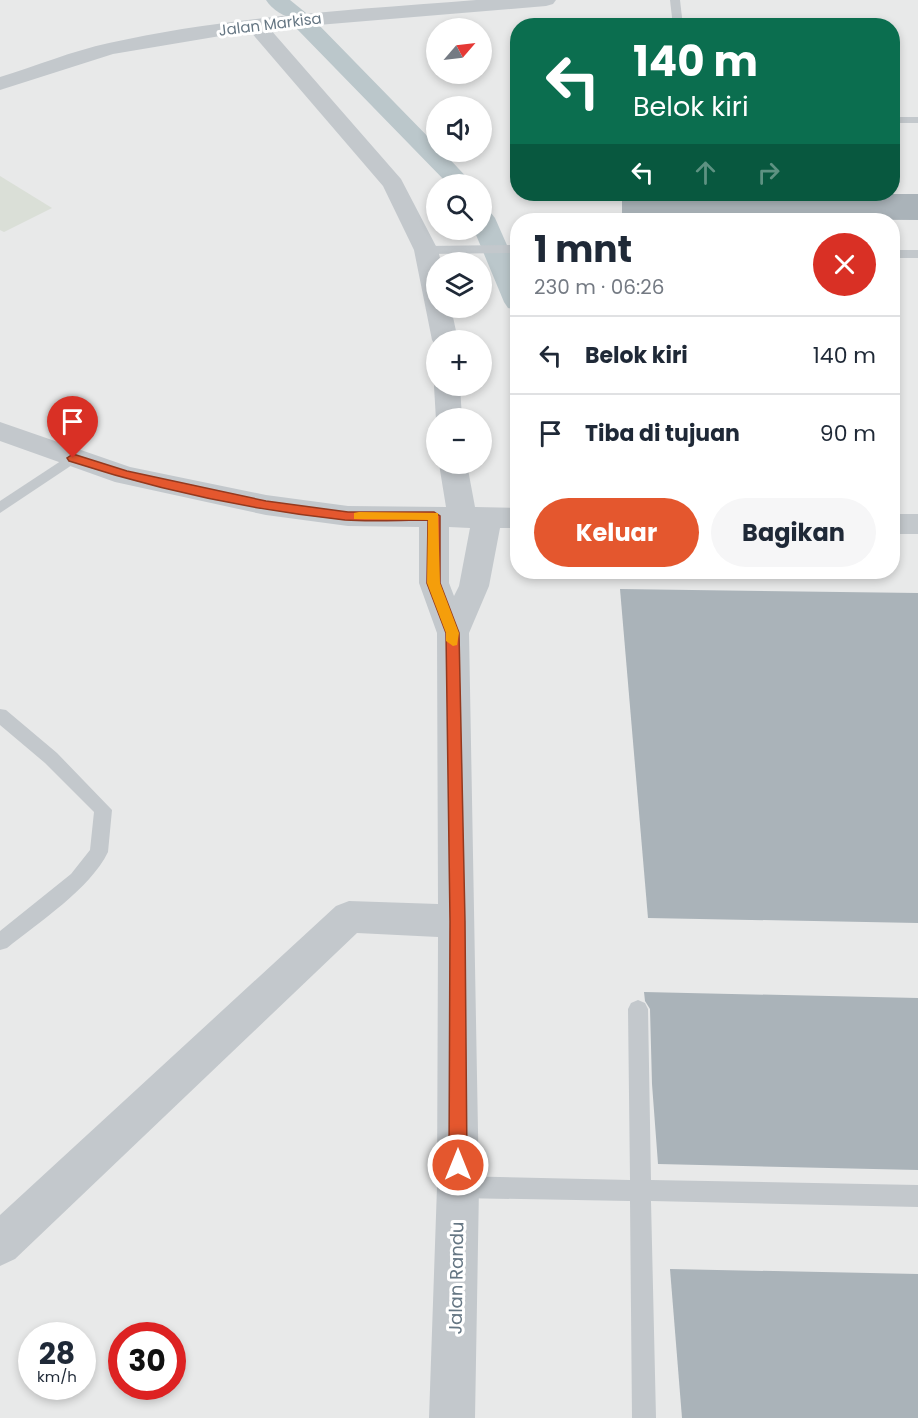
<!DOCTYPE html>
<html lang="id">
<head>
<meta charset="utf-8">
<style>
	:root { --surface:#fff; --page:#f6f6f7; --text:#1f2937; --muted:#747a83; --line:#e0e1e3; --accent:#e4572e }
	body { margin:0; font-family:Poppins,sans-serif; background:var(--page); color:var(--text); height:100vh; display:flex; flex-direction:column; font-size:22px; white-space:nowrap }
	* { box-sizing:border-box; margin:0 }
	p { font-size:20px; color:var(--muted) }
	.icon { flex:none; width:33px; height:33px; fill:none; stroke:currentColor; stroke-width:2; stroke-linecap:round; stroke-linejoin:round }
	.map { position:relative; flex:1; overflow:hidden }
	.drawer { position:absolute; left:510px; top:213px; width:390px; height:366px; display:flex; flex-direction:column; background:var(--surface); border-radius:24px; box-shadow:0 3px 9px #0003 }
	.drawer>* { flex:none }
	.top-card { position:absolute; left:510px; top:18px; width:390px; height:183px; border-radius:24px; box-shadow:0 3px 9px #0003; background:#0b6e4f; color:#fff; overflow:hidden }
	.needle { width:39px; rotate:62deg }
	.controls { position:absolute; left:426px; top:18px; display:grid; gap:12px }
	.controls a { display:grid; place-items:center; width:66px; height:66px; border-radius:50%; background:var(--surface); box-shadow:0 3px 9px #0003; font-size:30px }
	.speed { position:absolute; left:18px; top:1322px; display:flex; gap:12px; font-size:30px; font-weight:700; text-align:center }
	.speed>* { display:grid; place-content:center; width:78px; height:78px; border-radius:50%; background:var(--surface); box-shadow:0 3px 9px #0003; line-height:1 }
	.speed small { font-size:15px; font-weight:400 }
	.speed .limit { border:9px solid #d22; background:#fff; color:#111 }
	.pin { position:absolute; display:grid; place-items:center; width:51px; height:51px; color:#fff; margin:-62px -26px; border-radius:50% 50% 50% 0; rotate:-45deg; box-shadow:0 0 6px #0007 }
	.pin .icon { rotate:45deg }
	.me { position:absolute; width:66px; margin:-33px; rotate:0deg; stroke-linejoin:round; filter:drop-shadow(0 0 4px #0008) }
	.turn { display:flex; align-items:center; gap:21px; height:126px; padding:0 24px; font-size:27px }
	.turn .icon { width:78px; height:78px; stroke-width:2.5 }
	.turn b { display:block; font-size:42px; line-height:51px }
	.lanes { display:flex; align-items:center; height:57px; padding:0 24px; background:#0003; justify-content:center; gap:30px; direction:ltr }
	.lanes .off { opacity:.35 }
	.round { display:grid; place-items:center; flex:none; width:63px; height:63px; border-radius:32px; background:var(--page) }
	.summary { display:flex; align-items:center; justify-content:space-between; height:102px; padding:0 24px }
	h1 { font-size:36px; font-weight:700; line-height:45px }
	.action { display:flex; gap:12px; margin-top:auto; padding:12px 24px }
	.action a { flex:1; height:69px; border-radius:36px; background:var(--accent); color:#fff; font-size:24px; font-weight:700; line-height:69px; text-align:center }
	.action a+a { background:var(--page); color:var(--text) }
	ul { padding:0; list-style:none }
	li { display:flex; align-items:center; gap:18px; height:78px; padding:0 24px; border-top:2px solid var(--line) }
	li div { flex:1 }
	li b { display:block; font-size:22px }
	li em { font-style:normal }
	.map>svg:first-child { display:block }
	.built { fill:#e8e9e9; fill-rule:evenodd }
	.green { fill:#dadfd7 }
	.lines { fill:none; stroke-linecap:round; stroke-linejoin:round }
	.canal { fill:#bbc7cb; fill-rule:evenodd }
	.building { fill:#aab3b9 }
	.lane { fill:#c3c8cc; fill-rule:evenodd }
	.street { fill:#c3c8cc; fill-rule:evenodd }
	.route { fill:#e4572e; stroke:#94391e; stroke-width:1.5 }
	.slow { fill:#f59e0b }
	.labels { text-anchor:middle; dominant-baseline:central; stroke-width:6; stroke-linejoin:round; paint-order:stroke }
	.far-street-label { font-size:15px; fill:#657683; stroke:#fff }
	.street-label { font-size:18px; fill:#657683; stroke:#fff }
</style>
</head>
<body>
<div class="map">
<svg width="918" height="1418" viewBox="0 0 918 1418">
	<rect width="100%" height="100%" fill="#fafaf8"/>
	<!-- built -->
	<path class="built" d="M0 0H918V1418H0ZM518 26H892V194H518ZM436 28H482V74H436ZM436 106H482V152H436ZM436 184H482V230H436ZM518 220H892V572H518ZM436 262H482V308H436ZM436 340H482V386H436ZM436 418H482V464H436ZM32 1335H82V1386H32ZM122 1335H172V1386H122Z"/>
	<!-- green -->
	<polygon class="green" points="0,176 52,208 4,232 0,230"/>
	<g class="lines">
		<!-- canal -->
		<g class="canal">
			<path d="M266 0H290L306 13 302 17C289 21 273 11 266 0Z"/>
			<polygon points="305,18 313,19 436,145 436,152 443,152 473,184 448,184 297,29 294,24 297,19"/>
			<polygon points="482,210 491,213 495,218 518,270 518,310 508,308 504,302 474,230 482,230"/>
		</g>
	</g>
	<!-- building -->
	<g class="building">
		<polygon points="622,194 918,194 918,220 622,218"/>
		<polygon points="620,589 918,593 918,923 648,918"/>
		<polygon points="644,992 918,998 918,1170 658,1164 652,1084 650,1009 645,1001"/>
		<polygon points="670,1269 918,1274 918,1418 682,1418"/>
	</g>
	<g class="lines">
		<!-- lane -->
		<g class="lane">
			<polygon points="670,0 680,0 683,26 673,26"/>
			<rect x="892" y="117" width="26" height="6"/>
			<polygon points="518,245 518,253 426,254 420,250 426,246"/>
			<rect x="892" y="250" width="26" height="8"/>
			<polygon points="73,453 78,455 80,458 78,461 0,513 0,501"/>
			<path d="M0 709 6 710 57 753 112 810 108 852C90 889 39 922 7 948L0 950V931L71 874 90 850 94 812 45 763 0 725Z"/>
			<polygon points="638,1000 645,1003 648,1009 651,1180 918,1185 918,1207 651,1201 656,1418 632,1418 630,1201 458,1198 451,1194 447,1187 451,1180 458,1176 630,1180 628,1009 631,1003"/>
		</g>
		<!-- street -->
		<g class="street">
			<path d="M476 0H556L553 4 546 6 270 29 401 179 438 250 441 262H436V308H451L458 340H436V346L432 340 414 250 383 186 250 31 113 54 0 90V77C36 66 72 51 109 43 229 16 353 10 476 0Z"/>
			<polygon points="436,382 436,386 460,386 462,418 436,420 434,386"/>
			<path d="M0 422 130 467 266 495 348 506 446 507 439 464H467L475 507 518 508V528H500L489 586 469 633 479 1187 475 1418H429L437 1187 438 937 357 933 15 1259 0 1266V1215L336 906 349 901 438 904 437 633 419 583V527L348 526 266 515 115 482 0 441ZM449 527 470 528 459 586 454 596 449 583Z"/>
			<rect x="892" y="514" width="26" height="20"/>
		</g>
	</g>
	<!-- route -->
	<path class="route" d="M73 454 127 471 266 501 348 512H434L440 516V583L459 633 465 921 467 1165 464 1171 458 1174 452 1171 449 1165 450 921 446 633 427 583 428 520C401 520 372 522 345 520 252 510 158 490 69 461L67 458Z"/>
	<!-- slow -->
	<polygon class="slow" points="359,512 438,513 440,583 459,633 457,645 453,646 446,641 446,633 427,583 428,520 354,519 354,513"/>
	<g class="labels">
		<!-- far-street labels -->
		<g class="far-street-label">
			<text transform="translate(270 24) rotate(-7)">Jalan Markisa</text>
		</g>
		<!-- street labels -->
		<g class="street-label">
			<text transform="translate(456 1278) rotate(-89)">Jalan Randu</text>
		</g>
	</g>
</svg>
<div class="controls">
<a><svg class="needle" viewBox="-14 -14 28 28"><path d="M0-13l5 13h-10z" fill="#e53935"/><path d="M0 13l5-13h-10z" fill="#747a83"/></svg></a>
<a><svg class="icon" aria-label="sound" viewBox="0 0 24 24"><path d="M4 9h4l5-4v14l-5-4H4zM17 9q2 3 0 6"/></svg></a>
<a><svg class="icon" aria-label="search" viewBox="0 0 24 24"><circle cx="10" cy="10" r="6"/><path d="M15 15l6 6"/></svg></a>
<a><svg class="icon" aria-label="layers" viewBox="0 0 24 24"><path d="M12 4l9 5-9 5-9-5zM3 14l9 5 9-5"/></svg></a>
<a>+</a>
<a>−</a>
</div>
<div class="speed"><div>28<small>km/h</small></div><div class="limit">30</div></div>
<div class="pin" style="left:73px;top:458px;background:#d93025"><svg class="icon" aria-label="arrive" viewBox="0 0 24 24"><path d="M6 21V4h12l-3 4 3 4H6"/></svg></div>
<svg class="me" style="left:458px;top:1165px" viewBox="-20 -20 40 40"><circle r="17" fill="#e4572e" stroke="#fff" stroke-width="3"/><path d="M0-11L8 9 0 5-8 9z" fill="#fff"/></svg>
<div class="top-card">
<div class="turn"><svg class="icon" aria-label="left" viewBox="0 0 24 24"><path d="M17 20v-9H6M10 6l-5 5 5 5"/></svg><div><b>140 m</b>Belok kiri</div></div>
<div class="lanes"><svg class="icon" aria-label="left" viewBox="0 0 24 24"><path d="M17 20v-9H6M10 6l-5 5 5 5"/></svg><svg class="icon off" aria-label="ahead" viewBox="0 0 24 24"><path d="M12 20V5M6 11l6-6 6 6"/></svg><svg class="icon off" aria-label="right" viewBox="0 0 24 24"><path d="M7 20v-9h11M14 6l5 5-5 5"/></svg></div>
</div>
<section class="drawer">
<div class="summary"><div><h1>1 mnt</h1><p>230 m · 06:26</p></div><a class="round" style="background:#d93025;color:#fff"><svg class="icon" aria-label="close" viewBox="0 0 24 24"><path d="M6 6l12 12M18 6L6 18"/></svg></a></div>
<ul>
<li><svg class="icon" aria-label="left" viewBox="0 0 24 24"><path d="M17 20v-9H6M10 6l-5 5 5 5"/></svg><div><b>Belok kiri</b></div><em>140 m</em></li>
<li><svg class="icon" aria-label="arrive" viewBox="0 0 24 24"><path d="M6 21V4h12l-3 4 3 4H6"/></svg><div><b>Tiba di tujuan</b></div><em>90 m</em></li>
</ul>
<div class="action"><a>Keluar</a><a>Bagikan</a></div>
</section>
</div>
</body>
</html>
